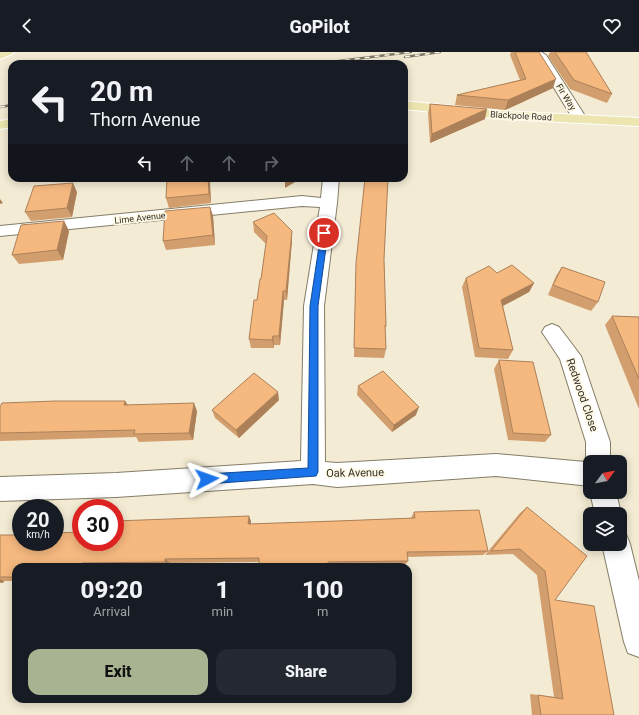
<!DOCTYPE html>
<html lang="en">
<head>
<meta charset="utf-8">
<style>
	:root { --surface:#171b24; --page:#242831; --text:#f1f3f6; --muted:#9ea1a6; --accent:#a8b491 }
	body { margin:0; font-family:Roboto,sans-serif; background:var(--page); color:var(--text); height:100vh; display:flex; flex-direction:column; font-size:15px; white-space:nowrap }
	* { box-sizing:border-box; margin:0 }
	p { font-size:13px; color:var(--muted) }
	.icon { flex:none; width:22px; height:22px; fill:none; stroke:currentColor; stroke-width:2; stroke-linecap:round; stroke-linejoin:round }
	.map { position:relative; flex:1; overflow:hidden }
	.panel { position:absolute; left:12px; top:511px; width:400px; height:140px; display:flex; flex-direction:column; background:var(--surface); border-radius:12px; box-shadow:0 2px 10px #0003 }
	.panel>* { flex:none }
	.banner { position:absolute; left:8px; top:8px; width:400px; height:122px; border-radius:12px; box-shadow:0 2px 10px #0003; background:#171b24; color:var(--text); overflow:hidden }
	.needle { width:26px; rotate:58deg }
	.fabs { position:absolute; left:583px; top:403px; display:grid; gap:8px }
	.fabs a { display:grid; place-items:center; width:44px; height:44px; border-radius:8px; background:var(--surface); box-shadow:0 2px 10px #0003; font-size:20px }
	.speed { position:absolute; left:12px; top:447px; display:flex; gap:8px; font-size:20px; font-weight:700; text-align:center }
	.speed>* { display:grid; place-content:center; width:52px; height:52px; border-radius:50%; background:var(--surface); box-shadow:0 2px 10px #0003; line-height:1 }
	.speed small { font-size:10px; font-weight:400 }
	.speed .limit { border:6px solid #d22; background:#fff; color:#111 }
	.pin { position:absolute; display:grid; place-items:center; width:34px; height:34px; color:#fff; margin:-17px; border:2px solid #fff; border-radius:50%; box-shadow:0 1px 4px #0007 }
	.me { position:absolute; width:44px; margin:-22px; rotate:86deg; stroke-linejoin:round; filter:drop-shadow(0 0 3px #0008) }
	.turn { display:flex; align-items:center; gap:14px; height:84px; padding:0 16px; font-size:18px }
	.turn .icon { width:52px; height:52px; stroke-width:2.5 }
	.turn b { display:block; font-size:28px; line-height:34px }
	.lanes { display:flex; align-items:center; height:38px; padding:0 16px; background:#0003; justify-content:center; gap:20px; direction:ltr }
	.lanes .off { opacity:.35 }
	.eta { display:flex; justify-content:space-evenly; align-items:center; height:68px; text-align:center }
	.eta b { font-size:24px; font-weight:800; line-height:28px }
	.cta { display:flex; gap:8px; margin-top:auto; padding:8px 16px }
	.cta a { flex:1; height:46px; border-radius:12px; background:var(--accent); color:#111; font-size:16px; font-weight:800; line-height:46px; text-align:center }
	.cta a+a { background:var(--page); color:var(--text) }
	header { display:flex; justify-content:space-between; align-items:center; height:52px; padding:0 16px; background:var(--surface); font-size:18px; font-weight:800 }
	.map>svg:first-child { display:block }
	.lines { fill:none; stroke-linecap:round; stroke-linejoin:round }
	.minor-casing { stroke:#847d67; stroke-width:2 }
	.major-casing { stroke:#fff; stroke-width:2 }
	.minor { fill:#fff; fill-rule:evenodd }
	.major { fill:#ece5af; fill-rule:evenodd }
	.rail-casing { stroke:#7b7668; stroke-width:2.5 }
	.rail { stroke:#fef8e5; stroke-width:1.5; stroke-dasharray:5; stroke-linecap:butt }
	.wall { fill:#d39e6d }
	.shaded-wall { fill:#ac8159 }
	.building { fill:#f5b87f; stroke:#ac8159 }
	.route { fill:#1a73e8; stroke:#114b97 }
	.labels { text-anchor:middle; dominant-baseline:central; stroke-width:3.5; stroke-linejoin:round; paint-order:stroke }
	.far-street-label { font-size:9px; fill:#312e25; stroke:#fef8e5 }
	.street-label { font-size:11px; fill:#312e25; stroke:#fef8e5 }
</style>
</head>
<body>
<header><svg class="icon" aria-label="back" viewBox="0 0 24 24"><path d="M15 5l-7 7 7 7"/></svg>GoPilot<svg class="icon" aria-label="heart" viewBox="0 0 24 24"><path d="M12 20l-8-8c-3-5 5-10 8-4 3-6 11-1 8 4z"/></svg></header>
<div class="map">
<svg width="639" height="663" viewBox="0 0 639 663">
	<rect width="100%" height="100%" fill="#f3ebd3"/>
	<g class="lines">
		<!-- minor casing -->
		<g class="minor-casing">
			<g id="minor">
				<polygon points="541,0 546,3 587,67 585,70 575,70 573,67 534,3 536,1"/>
				<polygon points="323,126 339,126 337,151 324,254 325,410 337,411 496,402 586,410 586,390 560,307 542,280 545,275 552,272 559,275 581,304 610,390 610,410 590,410 590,434 496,424 337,435 313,432 116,445 0,449 0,425 116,421 301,409 304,254 320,155 302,154 0,184 0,174 302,144 321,146"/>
				<polygon points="590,440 616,440 621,462 620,465 620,462 595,462"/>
				<polygon points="620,480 626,482 630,492 639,529 639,605 628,601 624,590 602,492 620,492"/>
			</g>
		</g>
		<!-- major casing -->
		<g class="major-casing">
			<g id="major">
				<polygon points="0,0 14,0 12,2 0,7"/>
				<polygon points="404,49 501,59 639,66 639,74 501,67 404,57"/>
				<polygon points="12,67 12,75 0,77 0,69"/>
			</g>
		</g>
		<!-- minor -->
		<use href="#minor" class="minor"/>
		<!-- major -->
		<use href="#major" class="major"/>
		<!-- rail casing -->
		<g class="rail-casing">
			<g id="rail">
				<polyline points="405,5 440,0"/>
				<polyline points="315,12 411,0"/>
				<polyline points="0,55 12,53"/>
			</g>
		</g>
		<!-- rail -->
		<use href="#rail" class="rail"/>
	</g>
	<!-- wall -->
	<g class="wall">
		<polygon points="511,0 539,0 553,36 505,58 455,53 457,43 520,28 510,3"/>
		<polygon points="550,0 586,0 612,42 607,51 570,37 548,4"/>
		<polygon points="430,52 485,67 430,91 428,61"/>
		<polygon points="167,126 209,126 211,151 169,156 166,146"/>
		<polygon points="365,126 388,126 384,207 386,274 385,280 386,297 384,306 354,305 356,221"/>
		<polygon points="77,140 72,165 31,169 25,160"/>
		<polygon points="210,155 213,164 215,193 166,198 163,189"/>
		<polygon points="64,169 69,179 63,208 19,212 12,203"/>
		<polygon points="253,170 292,179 292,188 287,248 284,248 280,293 274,293 274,296 251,296 249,287 261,227 266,192 254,180"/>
		<polygon points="562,215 598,250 591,259 548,243 556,224"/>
		<polygon points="497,221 534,231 529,240 503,254 513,298 508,307 475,305 462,235 466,226"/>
		<polygon points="612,264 639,265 639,357 605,273"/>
		<polygon points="499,308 551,383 545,390 508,388 494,317"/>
		<polygon points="358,334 416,363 392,380 357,343"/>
		<polygon points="279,348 239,386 215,366 212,358"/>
		<polygon points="125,349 128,353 197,359 193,388 139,390 136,385 0,389 0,355"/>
		<polygon points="527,455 555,548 614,663 532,663 530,642 554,645 537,523 513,502 485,503 520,461"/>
		<polygon points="414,460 488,499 483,503 407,505 408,509 405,513 328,514 328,515 260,515 259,513 259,510 170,511 170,514 114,515 16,515 16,529 4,529 3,531 0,531 0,483 81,490 251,469 251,472 337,469 411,466"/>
	</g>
	<!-- shaded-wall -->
	<g class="shaded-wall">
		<polygon points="556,27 553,36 505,58 508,48"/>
		<polygon points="487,57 485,67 430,91 432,82"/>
		<polygon points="208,126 209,126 210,129 211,151 209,142"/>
		<polygon points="285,126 302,126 285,136"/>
		<polygon points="73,131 77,140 72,165 67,156"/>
		<polygon points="0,147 3,151 0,152"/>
		<polygon points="210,155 213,164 215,193 213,183"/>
		<polygon points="64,169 69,179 63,208 57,198"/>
		<polygon points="292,179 292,188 287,248 286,239"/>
		<polygon points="534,231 529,240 497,257 501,248"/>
		<polygon points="283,239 284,248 280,293 279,284"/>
		<polygon points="273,284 274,293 274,296 272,288"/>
		<polygon points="278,340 279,348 239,386 236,378"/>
		<polygon points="125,349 130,357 124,353"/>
		<polygon points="194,351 197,359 193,388 189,381"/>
		<polygon points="419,355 416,363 392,380 394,373"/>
		<polygon points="249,464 251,469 251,477 248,472"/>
		<polygon points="165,507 170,511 170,514 165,510"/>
		<polygon points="82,511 89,515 80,515"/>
		<polygon points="0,527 4,529 3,531 0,530"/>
	</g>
	<!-- building -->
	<g class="building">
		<polygon points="515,0 539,0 556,27 508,48 457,43 526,27"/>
		<polygon points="555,0 586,0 612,42 574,28"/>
		<polygon points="430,52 487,57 432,82"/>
		<polygon points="167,126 208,126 209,142 166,146"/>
		<polygon points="365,126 388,126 384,207 386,274 385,273 386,297 354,296 356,211"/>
		<polygon points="73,131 67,156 25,160 34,134"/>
		<polygon points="210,155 213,183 163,189 165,159"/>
		<polygon points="274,161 292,179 286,239 283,239 279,284 273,284 272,288 249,287 254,248 257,248 260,227 261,227 267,184 253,170"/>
		<polygon points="64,169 57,198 12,203 21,173"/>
		<polygon points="512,213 534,231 501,248 513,298 479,296 466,226 489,214 497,221"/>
		<polygon points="562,215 605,230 598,250 553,233"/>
		<polygon points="612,264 639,265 639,327"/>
		<polygon points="499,308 533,310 551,383 513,381"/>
		<polygon points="383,319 419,355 394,373 358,334"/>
		<polygon points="254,321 278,340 236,378 212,358"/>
		<polygon points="56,349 125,349 124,353 194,351 189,381 134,382 135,378 0,381 0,355 2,351"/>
		<polygon points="527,455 587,504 555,548 594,554 614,663 541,663 538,643 563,647 545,519 520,497 491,499"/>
		<polygon points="479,458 488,499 407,500 408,509 328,510 328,512 302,513 259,513 259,506 165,507 165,510 82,511 80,515 16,515 16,525 0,525 0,483 21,483 21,490 55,490 55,481 81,480 81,490 115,490 115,469 249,464 248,472 337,469 415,466 414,460"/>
	</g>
	<!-- route -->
	<polygon class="route" points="324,179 328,181 318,254 318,420 316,424 207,432 203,430 202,427 203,423 207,422 308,416 310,254 321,181"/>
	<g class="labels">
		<!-- far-street labels -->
		<g class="far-street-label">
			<text transform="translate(566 45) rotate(58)">Fir Way</text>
			<text transform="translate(521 64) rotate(3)">Blackpole Road</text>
			<text transform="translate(140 166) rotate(-6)">Lime Avenue</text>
		</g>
		<!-- street labels -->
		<g class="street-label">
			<text transform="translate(582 343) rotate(71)">Redwood Close</text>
			<text transform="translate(355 421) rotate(-1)">Oak Avenue</text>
		</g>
	</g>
</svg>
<div class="fabs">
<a><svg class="needle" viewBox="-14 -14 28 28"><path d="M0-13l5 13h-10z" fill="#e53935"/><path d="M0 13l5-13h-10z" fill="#9ea1a6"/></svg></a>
<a><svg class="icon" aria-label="layers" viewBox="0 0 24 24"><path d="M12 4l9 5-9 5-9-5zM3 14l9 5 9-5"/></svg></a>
</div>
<div class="speed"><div>20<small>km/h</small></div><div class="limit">30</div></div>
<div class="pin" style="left:324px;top:181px;background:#d93025"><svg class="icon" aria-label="arrive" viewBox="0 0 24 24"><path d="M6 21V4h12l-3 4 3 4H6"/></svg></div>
<svg class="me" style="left:207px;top:427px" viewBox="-20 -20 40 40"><path d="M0-17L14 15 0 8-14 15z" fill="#1a73e8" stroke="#fff" stroke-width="4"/></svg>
<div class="banner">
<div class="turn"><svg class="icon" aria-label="left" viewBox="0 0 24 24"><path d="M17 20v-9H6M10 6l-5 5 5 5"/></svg><div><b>20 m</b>Thorn Avenue</div></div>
<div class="lanes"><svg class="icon" aria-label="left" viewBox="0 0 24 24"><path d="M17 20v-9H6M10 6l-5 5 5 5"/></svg><svg class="icon off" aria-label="ahead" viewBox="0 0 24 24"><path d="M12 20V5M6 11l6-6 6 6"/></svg><svg class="icon off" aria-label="ahead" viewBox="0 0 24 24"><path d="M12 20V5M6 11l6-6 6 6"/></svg><svg class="icon off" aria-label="right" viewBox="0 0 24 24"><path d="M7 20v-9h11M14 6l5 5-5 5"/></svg></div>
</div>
<section class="panel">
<div class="eta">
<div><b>09:20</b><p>Arrival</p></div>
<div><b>1</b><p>min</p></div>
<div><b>100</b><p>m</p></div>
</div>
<div class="cta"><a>Exit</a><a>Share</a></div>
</section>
</div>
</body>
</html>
